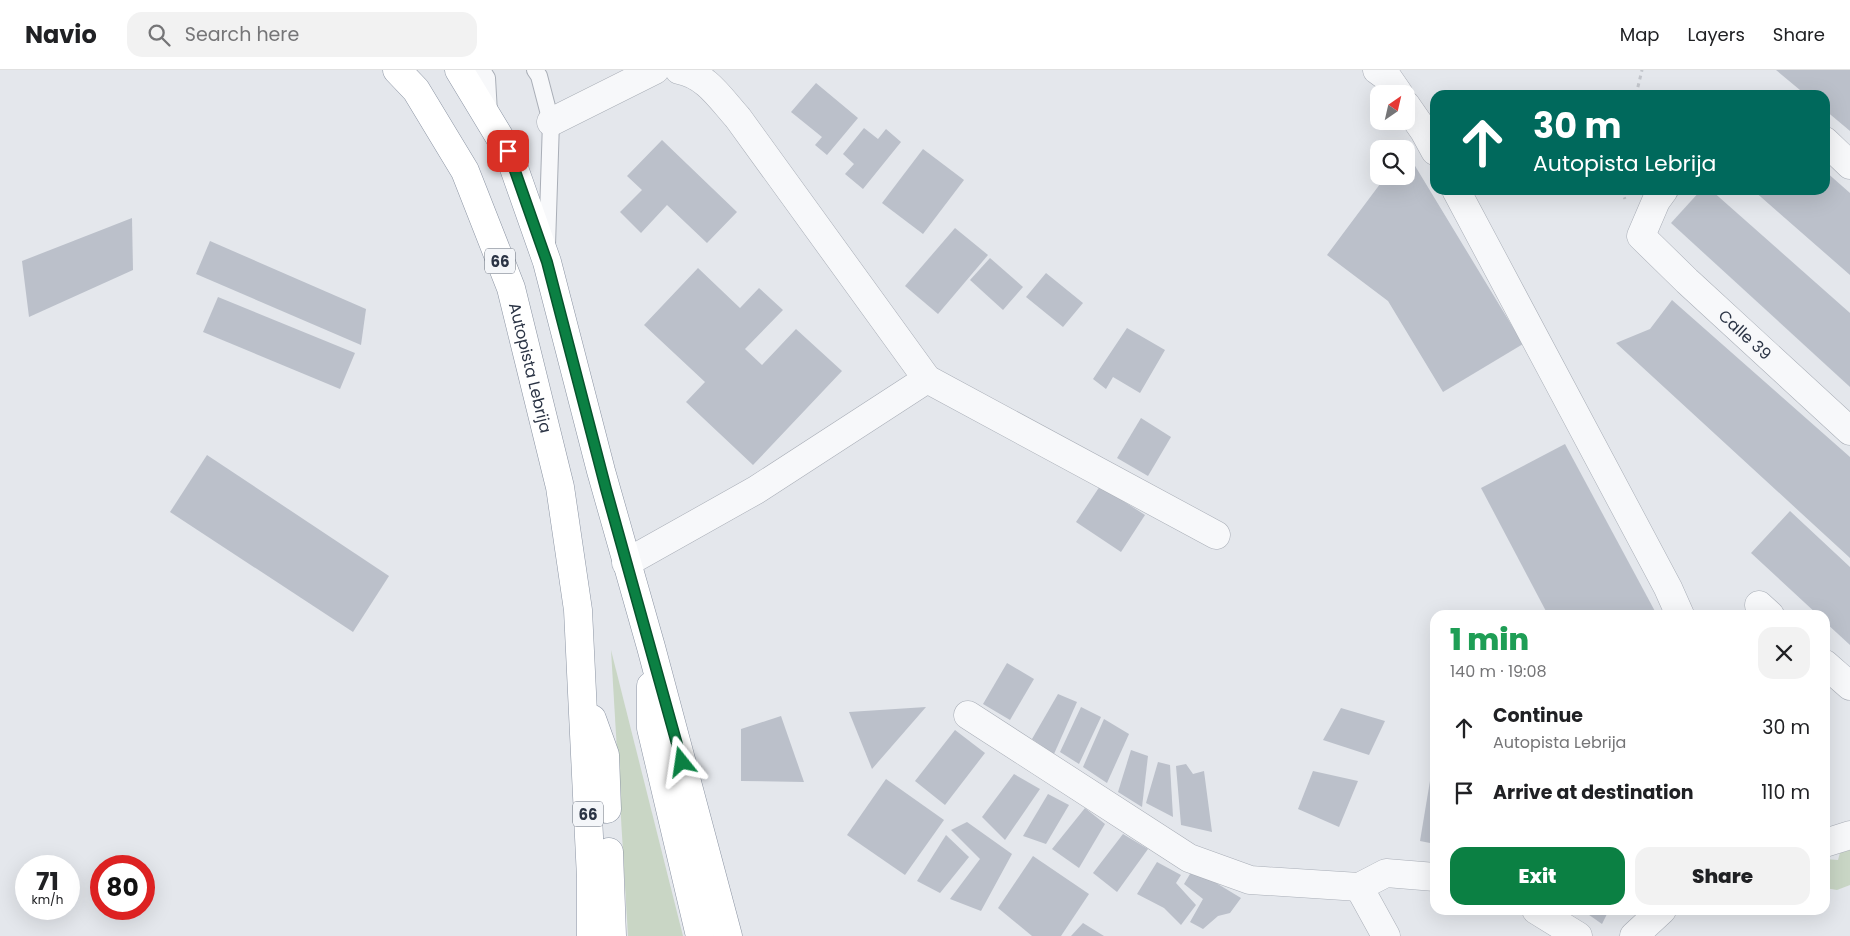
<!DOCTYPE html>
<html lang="en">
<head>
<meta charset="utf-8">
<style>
	:root { --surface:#fff; --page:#f2f2f2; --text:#202124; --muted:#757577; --line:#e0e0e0; --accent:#0b8043 }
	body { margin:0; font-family:Poppins,sans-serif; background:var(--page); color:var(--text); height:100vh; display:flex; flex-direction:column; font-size:19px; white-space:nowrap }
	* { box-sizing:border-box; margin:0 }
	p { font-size:16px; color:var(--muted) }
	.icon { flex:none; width:28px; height:28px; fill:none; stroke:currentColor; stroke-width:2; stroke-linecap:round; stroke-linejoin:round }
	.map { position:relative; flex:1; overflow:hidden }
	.drawer { position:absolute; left:1430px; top:540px; width:400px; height:305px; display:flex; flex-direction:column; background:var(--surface); border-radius:15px; box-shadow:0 5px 20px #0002 }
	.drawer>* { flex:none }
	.hud { position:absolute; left:1430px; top:20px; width:400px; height:105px; border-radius:15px; box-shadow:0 5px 20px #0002; background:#00695c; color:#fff; overflow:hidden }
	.needle { width:32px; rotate:34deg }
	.controls { position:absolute; left:1370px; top:15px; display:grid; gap:10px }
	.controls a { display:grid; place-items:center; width:45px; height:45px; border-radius:10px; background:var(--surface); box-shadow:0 5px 20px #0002; font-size:25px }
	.speed { position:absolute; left:15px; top:785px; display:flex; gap:10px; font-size:25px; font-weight:700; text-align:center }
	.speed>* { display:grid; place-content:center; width:65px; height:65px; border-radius:50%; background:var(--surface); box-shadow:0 5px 20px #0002; line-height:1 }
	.speed small { font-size:12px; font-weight:400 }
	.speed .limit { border:8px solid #d22; background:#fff; color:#111 }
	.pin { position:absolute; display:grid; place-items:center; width:42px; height:42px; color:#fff; margin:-21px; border-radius:10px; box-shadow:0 2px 8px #0006 }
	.me { position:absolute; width:55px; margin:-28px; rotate:345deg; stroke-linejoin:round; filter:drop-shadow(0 0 4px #0008) }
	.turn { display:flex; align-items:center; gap:18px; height:105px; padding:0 20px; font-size:22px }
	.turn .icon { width:65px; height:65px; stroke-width:2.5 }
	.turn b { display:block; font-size:35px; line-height:42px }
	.round { display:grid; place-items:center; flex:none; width:52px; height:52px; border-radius:15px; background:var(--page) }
	.headline { display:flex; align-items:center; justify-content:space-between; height:85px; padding:0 20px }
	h1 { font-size:30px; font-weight:800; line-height:38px; color:#1e9e55 }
	.cta { display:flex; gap:10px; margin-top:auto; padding:10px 20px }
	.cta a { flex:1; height:58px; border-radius:15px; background:var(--accent); color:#fff; font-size:20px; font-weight:800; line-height:58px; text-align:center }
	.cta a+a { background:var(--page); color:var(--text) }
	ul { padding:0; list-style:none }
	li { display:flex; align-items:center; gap:15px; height:65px; padding:0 20px }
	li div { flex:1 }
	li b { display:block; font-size:19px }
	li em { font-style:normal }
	header { display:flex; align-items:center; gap:30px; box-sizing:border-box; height:70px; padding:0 25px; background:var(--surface); border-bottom:1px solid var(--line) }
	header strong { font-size:24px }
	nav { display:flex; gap:28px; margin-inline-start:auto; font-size:18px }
	.search { width:350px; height:45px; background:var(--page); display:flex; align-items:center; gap:12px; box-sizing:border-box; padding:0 18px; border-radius:15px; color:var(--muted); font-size:19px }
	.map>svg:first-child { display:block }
	.green { fill:#c9d6c5 }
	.building { fill:#bbc0ca }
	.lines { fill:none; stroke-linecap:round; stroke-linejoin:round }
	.lane-casing { stroke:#a9aeb7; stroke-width:18 }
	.street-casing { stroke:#a9aeb7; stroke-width:29 }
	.highway-casing { stroke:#8b94a3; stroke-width:29 }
	.path { stroke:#c2c5cb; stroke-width:3; stroke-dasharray:4 4; stroke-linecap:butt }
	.lane { stroke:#f7f8fa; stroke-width:16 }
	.street { stroke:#f7f8fa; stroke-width:28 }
	.highway { stroke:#fff; stroke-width:28 }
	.route-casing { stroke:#07532c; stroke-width:12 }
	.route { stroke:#0b8043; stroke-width:9 }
	.labels { text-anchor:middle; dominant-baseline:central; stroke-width:4; stroke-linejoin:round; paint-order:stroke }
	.shield { fill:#f4f6f9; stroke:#676e7b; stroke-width:1 }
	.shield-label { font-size:15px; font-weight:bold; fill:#2b3445 }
	.street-label { font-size:16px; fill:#2b3445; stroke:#f4f6f9 }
</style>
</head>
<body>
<header>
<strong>Navio</strong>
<div class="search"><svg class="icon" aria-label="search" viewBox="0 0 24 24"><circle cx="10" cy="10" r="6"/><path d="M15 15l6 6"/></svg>Search here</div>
<nav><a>Map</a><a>Layers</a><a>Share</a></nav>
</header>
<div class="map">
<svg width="1850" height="866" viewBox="0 0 1850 866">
	<rect width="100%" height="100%" fill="#e4e7ec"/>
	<!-- green -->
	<g class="green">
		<polygon points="611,580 683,866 628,866"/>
		<polygon points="1850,772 1850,815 1837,820 1825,818 1825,789 1838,790 1842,776"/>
	</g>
	<!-- building -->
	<g class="building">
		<polygon points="1776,0 1850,0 1850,61 1825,40 1825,25 1806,25"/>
		<polygon points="816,13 858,48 827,85 815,75 822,67 791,42"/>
		<polygon points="864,58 878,69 886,59 901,72 863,119 845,104 854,94 843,84"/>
		<polygon points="662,70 737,142 707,173 667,135 641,163 620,142 642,120 627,106"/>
		<polygon points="923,79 964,110 923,164 882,133"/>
		<polygon points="1406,81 1523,274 1443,322 1388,231 1327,185 1386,106 1406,106"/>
		<polygon points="1825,101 1850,123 1850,205 1753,120 1825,120"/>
		<polygon points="1701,120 1711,120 1850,243 1850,317 1671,153"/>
		<polygon points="132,148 133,200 29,247 22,191"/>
		<polygon points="955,158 988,185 938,244 905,216"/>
		<polygon points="210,171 366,239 361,275 196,204"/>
		<polygon points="990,188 1023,217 1003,240 970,210"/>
		<polygon points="698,198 740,238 759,218 783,240 745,279 762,295 796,259 842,301 753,395 686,332 705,312 644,255"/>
		<polygon points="1046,203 1083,233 1063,257 1026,227"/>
		<polygon points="218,227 355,283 340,319 203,262"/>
		<polygon points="1672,230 1850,387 1850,488 1616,273 1650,259"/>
		<polygon points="1127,258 1165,280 1140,323 1113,307 1106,319 1093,309"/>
		<polygon points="1141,348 1171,367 1148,406 1117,388"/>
		<polygon points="1565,374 1657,545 1548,545 1481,418"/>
		<polygon points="207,385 389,506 353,562 170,442"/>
		<polygon points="1100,416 1145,445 1121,482 1076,452"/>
		<polygon points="1790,441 1850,497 1850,575 1825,552 1825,545 1818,545 1751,483"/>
		<polygon points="1007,593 1034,609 1010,650 983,634"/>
		<polygon points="1058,624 1077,632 1054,684 1032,669"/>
		<polygon points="926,637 872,699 849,642"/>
		<polygon points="1081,637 1101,647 1079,694 1060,682"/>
		<polygon points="1341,638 1385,651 1369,685 1323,670"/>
		<polygon points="781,646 804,712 741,711 741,659"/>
		<polygon points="1104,649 1129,664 1107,713 1083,697"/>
		<polygon points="955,660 985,683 945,735 915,711"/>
		<polygon points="1131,680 1148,686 1142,737 1118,722"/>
		<polygon points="1434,687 1435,687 1435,774 1420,771"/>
		<polygon points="1158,692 1170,695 1173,747 1146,733"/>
		<polygon points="1186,694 1193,704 1204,701 1212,762 1181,755 1176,696"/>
		<polygon points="1313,701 1358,711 1339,757 1298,739"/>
		<polygon points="1014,704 1040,719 1005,770 982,747"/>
		<polygon points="886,709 944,750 905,805 847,765"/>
		<polygon points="1048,724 1069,735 1046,774 1023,766"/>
		<polygon points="1085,738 1105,754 1079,798 1052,779"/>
		<polygon points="967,752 1012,784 981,841 950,829 980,789 951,760"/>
		<polygon points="1123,764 1148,779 1117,822 1093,803"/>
		<polygon points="946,765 969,787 940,823 917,811"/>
		<polygon points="1033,786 1089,824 1061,866 1032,866 998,838"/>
		<polygon points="1157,792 1181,805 1176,813 1196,835 1181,855 1164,838 1137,824"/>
		<polygon points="1193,799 1241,828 1230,843 1218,846 1203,859 1190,852 1203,829 1184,814"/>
		<polygon points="1582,840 1609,840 1602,854"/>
		<polygon points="1083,853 1104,866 1071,866"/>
	</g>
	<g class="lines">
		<!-- lane casing -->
		<g class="lane-casing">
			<g id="lane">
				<polyline points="482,0 487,8 489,43"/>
				<polyline points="535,0 539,6 551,52 547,175"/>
			</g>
		</g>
		<!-- street casing -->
		<g class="street-casing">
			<g id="street">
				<path d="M679 0C706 5 720 28 738 48L927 309 1216 465"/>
				<polyline points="1377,0 1388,8 1399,24"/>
				<polyline points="1406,35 1424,61 1435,81"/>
				<polyline points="551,52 655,0"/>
				<polyline points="1825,71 1850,95"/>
				<polyline points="1456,120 1668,518 1680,545"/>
				<path id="s1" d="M1664 120 1656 131 1641 166 1687 211 1850 361"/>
				<polyline points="626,493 756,420 927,309"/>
				<polyline points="1759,535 1770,545"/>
				<polyline points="1825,594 1850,616"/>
				<polyline points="968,645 1189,788 1250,810 1359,817 1386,803 1435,807"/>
				<polyline points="1825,773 1850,765"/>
				<polyline points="1359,817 1386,866"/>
				<polyline points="1536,840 1578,866"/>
				<polyline points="1634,866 1662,840"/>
			</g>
		</g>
		<!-- highway casing -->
		<g class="highway-casing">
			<g id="highway">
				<path id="s2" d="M397 0 416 20 465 101 511 218 560 417 578 540 591 808V866"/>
				<polyline points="459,0 508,81 547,192 601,401 651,577 728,866"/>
				<polyline points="651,616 651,658 700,866"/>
				<polyline points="592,649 605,685 607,739"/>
				<polyline points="609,782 612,866"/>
			</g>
		</g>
		<!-- path -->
		<g class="path">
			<polyline points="1636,25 1642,0"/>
			<polyline points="1621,120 1625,129"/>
		</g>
		<!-- lane -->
		<use href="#lane" class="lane"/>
		<!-- street -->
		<use href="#street" class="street"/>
		<!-- highway -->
		<use href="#highway" class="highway"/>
	</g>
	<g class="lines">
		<!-- route casing -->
		<g class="route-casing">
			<polyline id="route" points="508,81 547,192 606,419 682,692"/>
		</g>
		<!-- route -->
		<use href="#route" class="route"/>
	</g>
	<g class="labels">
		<!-- shield labels -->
		<g class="shield">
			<rect x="485" y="178.5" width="30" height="25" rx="4"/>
			<rect x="573" y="731.5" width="30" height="25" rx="4"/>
		</g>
		<g class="shield-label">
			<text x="500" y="191">66</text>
			<text x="588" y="744">66</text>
		</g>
		<!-- street labels -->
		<g class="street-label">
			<text stroke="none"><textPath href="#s1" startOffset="195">Calle 39</textPath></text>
			<text stroke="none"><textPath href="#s2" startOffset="330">Autopista Lebrija</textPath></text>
		</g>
	</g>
</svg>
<div class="controls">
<a><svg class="needle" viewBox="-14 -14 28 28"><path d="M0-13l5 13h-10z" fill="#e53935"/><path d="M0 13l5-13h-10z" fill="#757577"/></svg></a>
<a><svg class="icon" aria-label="search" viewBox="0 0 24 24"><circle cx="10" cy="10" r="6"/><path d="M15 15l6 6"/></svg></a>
</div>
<div class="speed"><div>71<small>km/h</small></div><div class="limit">80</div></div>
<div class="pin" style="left:508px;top:81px;background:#d93025"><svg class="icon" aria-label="arrive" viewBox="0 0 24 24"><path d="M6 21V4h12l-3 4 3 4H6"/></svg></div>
<svg class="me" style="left:682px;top:692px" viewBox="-20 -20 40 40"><path d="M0-17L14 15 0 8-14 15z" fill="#0b8043" stroke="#fff" stroke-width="4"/></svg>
<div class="hud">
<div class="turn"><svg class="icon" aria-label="ahead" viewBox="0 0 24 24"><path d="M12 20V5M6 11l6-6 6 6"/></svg><div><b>30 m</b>Autopista Lebrija</div></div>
</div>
<section class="drawer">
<div class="headline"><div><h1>1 min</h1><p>140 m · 19:08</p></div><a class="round"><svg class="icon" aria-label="close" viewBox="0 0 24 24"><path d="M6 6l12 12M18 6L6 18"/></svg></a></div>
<ul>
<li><svg class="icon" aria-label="ahead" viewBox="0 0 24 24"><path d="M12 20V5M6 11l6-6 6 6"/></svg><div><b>Continue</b><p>Autopista Lebrija</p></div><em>30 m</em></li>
<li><svg class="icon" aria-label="arrive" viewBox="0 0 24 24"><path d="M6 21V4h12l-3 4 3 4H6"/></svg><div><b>Arrive at destination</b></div><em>110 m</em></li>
</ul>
<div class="cta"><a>Exit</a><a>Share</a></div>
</section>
</div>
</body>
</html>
